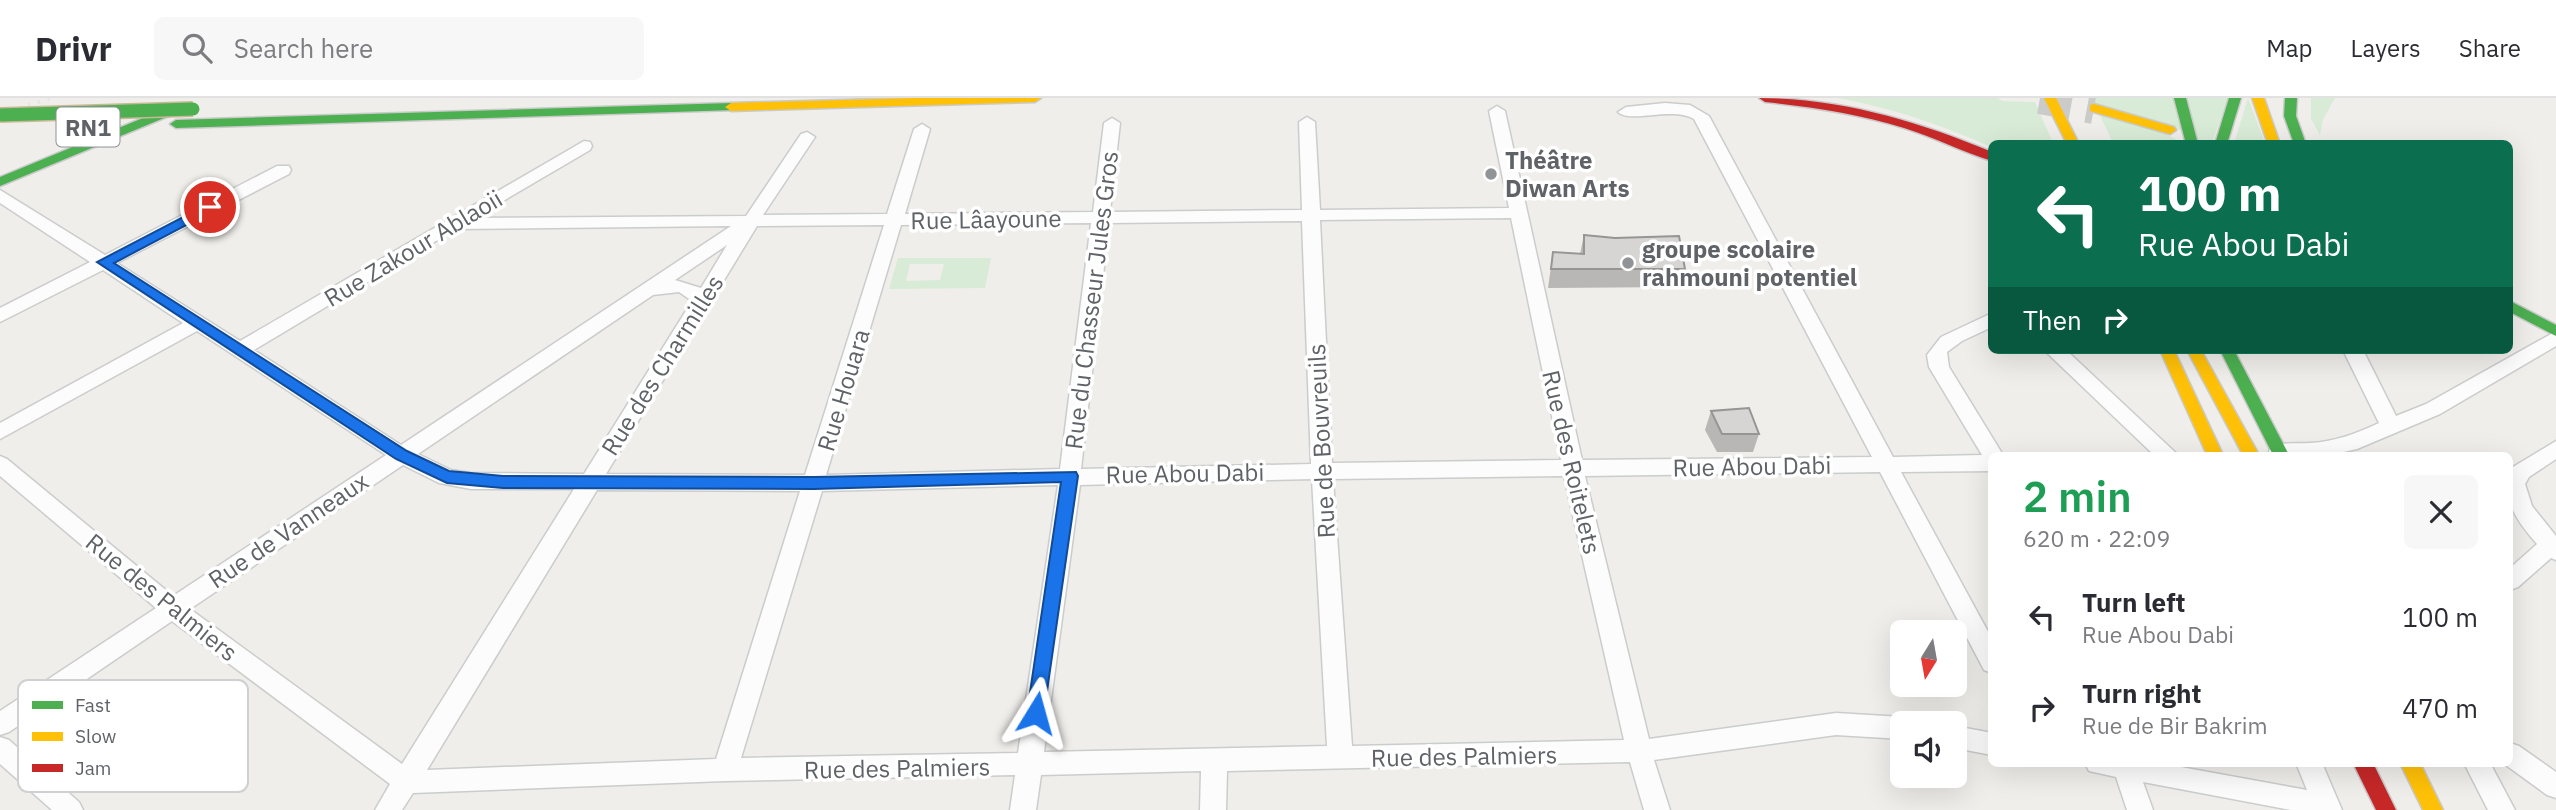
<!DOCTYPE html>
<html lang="en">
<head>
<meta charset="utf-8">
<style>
	:root { --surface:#fff; --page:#f7f7f7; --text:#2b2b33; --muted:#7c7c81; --line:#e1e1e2 }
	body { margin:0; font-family:"IBM Plex Sans",sans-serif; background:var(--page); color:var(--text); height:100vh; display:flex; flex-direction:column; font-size:26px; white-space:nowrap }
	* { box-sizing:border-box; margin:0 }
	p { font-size:23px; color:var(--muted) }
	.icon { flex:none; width:38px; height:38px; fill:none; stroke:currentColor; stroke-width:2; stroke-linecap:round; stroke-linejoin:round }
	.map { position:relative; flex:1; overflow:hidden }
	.sheet { position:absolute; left:1988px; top:354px; width:525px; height:315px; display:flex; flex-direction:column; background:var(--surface); border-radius:10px; box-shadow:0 7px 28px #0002 }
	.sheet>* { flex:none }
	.top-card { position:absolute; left:1988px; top:42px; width:525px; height:214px; border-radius:10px; box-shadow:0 7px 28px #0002; background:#0b6e4f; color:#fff; overflow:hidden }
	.needle { width:46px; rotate:191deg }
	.buttons { position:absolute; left:1890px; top:522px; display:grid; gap:14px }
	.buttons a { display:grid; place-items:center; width:77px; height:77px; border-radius:10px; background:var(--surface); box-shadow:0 7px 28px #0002; font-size:35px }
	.pin { position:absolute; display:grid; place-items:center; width:60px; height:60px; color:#fff; margin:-30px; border:4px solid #fff; border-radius:50%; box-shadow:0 2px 7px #0007 }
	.me { position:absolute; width:77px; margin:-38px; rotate:8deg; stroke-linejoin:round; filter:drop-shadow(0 0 5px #0008) }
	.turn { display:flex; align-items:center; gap:24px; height:147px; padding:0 35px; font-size:32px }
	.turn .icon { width:91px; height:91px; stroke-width:2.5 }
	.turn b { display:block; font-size:49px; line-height:60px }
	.then { display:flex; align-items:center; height:66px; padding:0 35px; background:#0003; gap:14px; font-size:26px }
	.round { display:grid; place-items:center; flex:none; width:74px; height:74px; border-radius:10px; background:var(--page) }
	.overview { display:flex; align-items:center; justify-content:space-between; height:119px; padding:0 35px }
	h1 { font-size:42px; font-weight:600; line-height:52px; color:#1e9e55 }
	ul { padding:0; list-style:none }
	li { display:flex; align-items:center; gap:21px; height:91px; padding:0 35px }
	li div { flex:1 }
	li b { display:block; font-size:26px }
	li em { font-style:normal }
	header { display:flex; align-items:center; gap:42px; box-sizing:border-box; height:98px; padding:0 35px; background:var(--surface); border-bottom:2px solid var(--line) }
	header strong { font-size:33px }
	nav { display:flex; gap:38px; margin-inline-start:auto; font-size:24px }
	.search { width:490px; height:63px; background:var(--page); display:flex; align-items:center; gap:18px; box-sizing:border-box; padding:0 24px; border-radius:10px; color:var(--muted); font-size:26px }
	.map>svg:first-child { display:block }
	.green { fill:#d8ebd6; fill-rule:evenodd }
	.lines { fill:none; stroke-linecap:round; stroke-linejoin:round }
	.highway-tunnel { stroke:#cbcbca; stroke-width:32; stroke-dasharray:32 16; stroke-linecap:butt }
	.street-casing { stroke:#cbcccc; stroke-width:3 }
	.fast-casing { stroke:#cacacb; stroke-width:3 }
	.slow-casing { stroke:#cacacb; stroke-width:3 }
	.jam-casing { stroke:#cacacb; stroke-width:3 }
	.street { fill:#fdfcfc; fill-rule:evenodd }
	.fast { fill:#4caf50; fill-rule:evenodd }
	.slow { fill:#ffc107; fill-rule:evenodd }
	.jam { fill:#c62828; fill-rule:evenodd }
	.rail { stroke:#e4e4e4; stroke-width:4.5; stroke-dasharray:2 8; stroke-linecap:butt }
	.fast-bridge-casing { stroke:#c8b996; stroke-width:16; stroke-linecap:butt }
	.fast-bridge { stroke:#4caf50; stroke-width:13 }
	.wall { fill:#b8b7b5 }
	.building { fill:#d6d5d3; stroke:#969594; stroke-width:2 }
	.route { fill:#1a73e8; stroke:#114b97; stroke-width:2 }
	.poi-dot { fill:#919496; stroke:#fff; stroke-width:2.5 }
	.labels { text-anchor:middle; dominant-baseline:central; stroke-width:7; stroke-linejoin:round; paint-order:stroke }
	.shield { fill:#fff; stroke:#8f9295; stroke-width:2 }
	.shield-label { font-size:23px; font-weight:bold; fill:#5f6368 }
	.poi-label { font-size:24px; font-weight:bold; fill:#5f6368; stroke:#fff; text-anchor:start }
	.street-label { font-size:24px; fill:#5f6368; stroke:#fff }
	.key { fill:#fff; stroke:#cfd0d2; stroke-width:2 }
	.key-label { font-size:19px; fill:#5f6368 }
</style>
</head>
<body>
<header>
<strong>Drivr</strong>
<div class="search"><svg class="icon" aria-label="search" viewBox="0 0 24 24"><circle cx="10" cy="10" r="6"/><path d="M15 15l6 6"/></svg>Search here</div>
<nav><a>Map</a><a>Layers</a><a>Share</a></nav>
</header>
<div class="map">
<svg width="2556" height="712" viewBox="0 0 2556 712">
	<rect width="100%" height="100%" fill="#efeeea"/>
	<!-- green -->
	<g class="green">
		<path d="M1838 0H1997L2003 3 2035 4 2053 45 1992 46 1991 49C1942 27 1892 10 1838 0Z"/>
		<polygon points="2088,0 2174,0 2187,34 2091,5"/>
		<polygon points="2186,0 2228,0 2212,45 2199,45"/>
		<polygon points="2248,0 2265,45 2234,46"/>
		<polygon points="2311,0 2335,0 2323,22 2320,37 2311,21"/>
		<polygon points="2099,15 2163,35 2184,45 2113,45"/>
		<path d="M898 160H991L985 190 889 191ZM910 166H944L940 182 906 183Z"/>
	</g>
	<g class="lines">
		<!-- highway-tunnel -->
		<polyline class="highway-tunnel" points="2040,0 2094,10"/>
		<!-- street casing -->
		<g class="street-casing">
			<g id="street">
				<path d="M1665 5 1690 7 1709 18 1893 359 1982 357 1929 269 1927 257 1941 239 1992 215V229L1962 243 1947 254 1949 269 2003 357H1992V373L1901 374 1992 541V575L1984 572 1880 374 1585 378 1649 641 1836 615 1902 619 1911 622 1912 625H1902V641L1836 637 1654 662 1670 712H1644L1630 664 1227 673 1226 712H1200L1201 673 1041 677 1036 712H1010L1015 677 725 683 413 695 402 712H375L390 686 172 523 9 634 0 637V613L156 510 0 378V358L7 361 173 498 386 357 197 233 0 341V325L183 225 103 172 0 224V210L90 164 0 105V92L105 157 277 68H289L291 72 289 76 117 165 240 243 584 43 590 44 592 48 590 52 474 120 746 118 801 36 807 34 815 39 763 117 887 116 914 31 922 26 930 31 905 116 1093 114 1104 25 1112 20 1120 25 1110 114 1302 112 1299 24 1307 19 1315 24 1320 112 1509 110 1489 13 1497 8 1505 13 1582 362 1872 359 1694 21C1672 8 1630 26 1618 14L1626 9ZM1511 120 1561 362 1332 365 1320 122ZM1302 123 1311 366 1081 371 1109 125ZM1091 125 1060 371 826 377 901 127ZM884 127 805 377 606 376 757 128ZM731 128 401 347 254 252 456 131ZM727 147 701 190 675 182ZM679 194 692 203 584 376 471 375 451 372 418 356 653 197ZM403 367 439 385 471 391H574L402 666 190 511ZM1564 378 1624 642 1352 648 1333 381ZM1312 381 1327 648 1044 654 1080 387ZM1058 387 1018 655 741 660 822 393ZM597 392 800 393 716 661 427 672Z"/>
				<path d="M2551 236 2556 237V248L2440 316 2357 351 2330 357H2271L2269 353 2272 348C2284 344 2297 346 2310 345 2335 344 2357 335 2379 325L2343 252H2363L2396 318 2426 306Z"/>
				<polygon points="2044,252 2066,252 2178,357 2154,357"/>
				<path d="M2556 343V361L2529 379 2525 386 2532 408 2556 438V462L2551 460 2518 489 2510 492V470L2537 446C2519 426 2497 397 2513 369Z"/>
				<polygon points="1955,628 1992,635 1992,657 1955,650"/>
				<polygon points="0,639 9,642 79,704 83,712 52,712 0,666"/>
				<polygon points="2510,645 2519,648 2556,674 2556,700 2547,697 2503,665 2510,665"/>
				<polygon points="2085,665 2159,665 2307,692 2296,665 2322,665 2342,712 2291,712 2143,684 2153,712 2127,712 2116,679 2089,673"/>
				<polygon points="2464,665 2490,665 2515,712 2488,712"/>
			</g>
		</g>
		<!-- fast casing -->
		<g class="fast-casing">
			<g id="fast">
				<polygon points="2174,0 2186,0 2198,46 2186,46"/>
				<polygon points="2229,0 2241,0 2227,46 2215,46"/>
				<polygon points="2285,0 2297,0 2296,18 2306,46 2294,46 2284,18"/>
				<polygon points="731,5 737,9 735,12 176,30 170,26 176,22"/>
				<polygon points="172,8 178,12 176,15 0,88 0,79"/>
				<polygon points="2510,203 2556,227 2556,238 2510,214"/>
				<polygon points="2220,252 2234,252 2289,357 2273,357"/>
			</g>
		</g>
		<!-- slow casing -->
		<g class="slow-casing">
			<g id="slow">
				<polygon points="914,0 1041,0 1035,4 731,13 725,9 731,5"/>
				<polygon points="2044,0 2056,0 2079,46 2067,46"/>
				<polygon points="2252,0 2264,0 2280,46 2268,46"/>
				<polygon points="2094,6 2174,29 2176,32 2170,36 2090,13 2090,7"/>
				<polygon points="2160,252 2174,252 2223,357 2207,357"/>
				<polygon points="2187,252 2201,252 2259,357 2243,357"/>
				<polygon points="2400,665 2420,665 2443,712 2423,712"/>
			</g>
		</g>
		<!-- jam casing -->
		<g class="jam-casing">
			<g id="jam">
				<path d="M1759 0C1840 0 1918 23 1992 54V63C1962 54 1934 39 1904 30 1859 16 1812 9 1765 4Z"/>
				<polygon points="2353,665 2373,665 2396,712 2376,712"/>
			</g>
		</g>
		<!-- street -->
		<use href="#street" class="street"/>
		<!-- fast -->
		<use href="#fast" class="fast"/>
		<!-- slow -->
		<use href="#slow" class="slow"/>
		<!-- jam -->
		<use href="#jam" class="jam"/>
		<!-- rail -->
		<polyline class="rail" points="0,17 50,0"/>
		<!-- fast-bridge casing -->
		<g class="fast-bridge-casing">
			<polyline id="fast-bridge" points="0,17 193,11"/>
		</g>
		<!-- fast-bridge -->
		<use href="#fast-bridge" class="fast-bridge"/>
	</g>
	<!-- wall -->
	<g class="wall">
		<polygon points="1584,137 1615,140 1685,171 1680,189 1548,190 1553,154 1580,156"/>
		<polygon points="1711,313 1759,336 1753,354 1717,354 1705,332"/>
	</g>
	<!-- building -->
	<g class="building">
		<polygon points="1584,137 1615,140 1679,138 1685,171 1551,171 1553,154 1584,156"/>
		<polygon points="1749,310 1759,336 1722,336 1711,313"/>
	</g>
	<!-- route -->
	<polygon class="route" points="210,105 215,107 215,112 114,165 407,353 449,373 503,378 814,379 1076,374 1078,378 1043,621 1036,623 1030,621 1027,615 1061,384 814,391 503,390 447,385 396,361 97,164"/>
	<!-- markers -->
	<g class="poi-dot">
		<circle cx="1491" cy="76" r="7"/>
		<circle cx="1628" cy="165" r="7"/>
	</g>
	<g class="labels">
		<!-- shield labels -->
		<rect class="shield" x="56.5" y="9.5" width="63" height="39" rx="5"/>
		<g class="shield-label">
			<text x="88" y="29">RN1</text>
		</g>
		<!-- poi labels -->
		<g class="poi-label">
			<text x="1505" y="62">Théâtre<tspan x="1505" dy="28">Diwan Arts</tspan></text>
			<text x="1642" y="151">groupe scolaire<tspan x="1642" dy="28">rahmouni potentiel</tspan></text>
		</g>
		<!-- street labels -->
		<g class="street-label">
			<text transform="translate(986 121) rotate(-1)">Rue Lâayoune</text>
			<text transform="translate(413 150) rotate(-31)">Rue Zakour Ablaoii</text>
			<text transform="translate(1091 202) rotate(-83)">Rue du Chasseur Jules Gros</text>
			<text transform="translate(662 267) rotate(-58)">Rue des Charmilles</text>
			<text transform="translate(843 292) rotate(-73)">Rue Houara</text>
			<text transform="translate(1321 343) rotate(-93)">Rue de Bouvreuils</text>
			<text transform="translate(1572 364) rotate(77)">Rue des Roitelets</text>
			<text transform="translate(1752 368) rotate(-1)">Rue Abou Dabi</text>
			<text transform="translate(1185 375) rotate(-1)">Rue Abou Dabi</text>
			<text transform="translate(288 432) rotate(-34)">Rue de Vanneaux</text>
			<text transform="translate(162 499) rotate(39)">Rue des Palmiers</text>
			<text transform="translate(1464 658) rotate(-1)">Rue des Palmiers</text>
			<text transform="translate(897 670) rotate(-1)">Rue des Palmiers</text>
		</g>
	</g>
	<!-- legend -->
	<rect x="18" y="582" width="230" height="112" rx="10" class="key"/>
	<rect x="32" y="603" width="31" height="8" fill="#4caf50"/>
	<rect x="32" y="634" width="31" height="9" fill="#ffc107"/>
	<rect x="32" y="666" width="31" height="8" fill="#c62828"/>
	<g class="key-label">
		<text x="75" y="614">Fast</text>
		<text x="75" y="645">Slow</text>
		<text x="75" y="677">Jam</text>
	</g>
</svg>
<div class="buttons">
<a><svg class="needle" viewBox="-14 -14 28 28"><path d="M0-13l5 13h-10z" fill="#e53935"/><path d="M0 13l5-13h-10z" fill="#7c7c81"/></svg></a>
<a><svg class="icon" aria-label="sound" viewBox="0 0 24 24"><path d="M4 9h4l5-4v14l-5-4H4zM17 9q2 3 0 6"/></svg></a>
</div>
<div class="pin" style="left:210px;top:109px;background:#d93025"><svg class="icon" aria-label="arrive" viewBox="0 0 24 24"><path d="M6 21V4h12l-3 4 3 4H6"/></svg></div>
<svg class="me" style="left:1036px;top:615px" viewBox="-20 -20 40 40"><path d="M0-17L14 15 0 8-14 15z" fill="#1a73e8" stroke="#fff" stroke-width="4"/></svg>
<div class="top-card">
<div class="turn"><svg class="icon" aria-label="left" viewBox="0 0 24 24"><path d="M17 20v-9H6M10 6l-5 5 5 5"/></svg><div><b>100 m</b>Rue Abou Dabi</div></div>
<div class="then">Then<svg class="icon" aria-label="right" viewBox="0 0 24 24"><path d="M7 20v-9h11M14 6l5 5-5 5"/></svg></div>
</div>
<section class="sheet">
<div class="overview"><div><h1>2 min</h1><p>620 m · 22:09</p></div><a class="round"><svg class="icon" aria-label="close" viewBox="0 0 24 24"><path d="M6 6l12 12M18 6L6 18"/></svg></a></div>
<ul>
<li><svg class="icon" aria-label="left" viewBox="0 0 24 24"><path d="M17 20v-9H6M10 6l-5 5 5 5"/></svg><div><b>Turn left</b><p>Rue Abou Dabi</p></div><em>100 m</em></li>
<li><svg class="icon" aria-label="right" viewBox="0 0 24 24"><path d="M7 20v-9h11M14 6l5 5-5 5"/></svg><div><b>Turn right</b><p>Rue de Bir Bakrim</p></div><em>470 m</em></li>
</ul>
</section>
</div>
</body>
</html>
